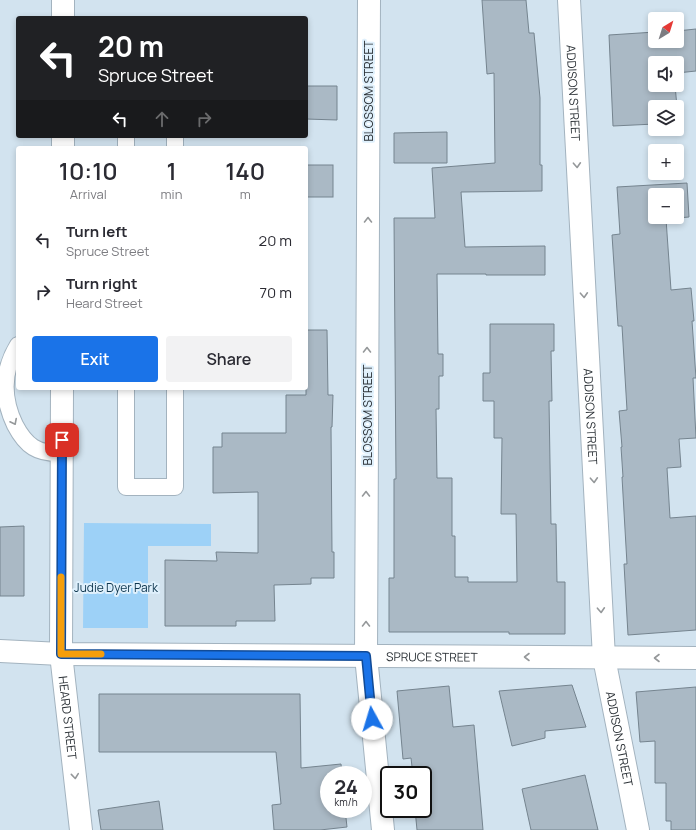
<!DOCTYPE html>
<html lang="en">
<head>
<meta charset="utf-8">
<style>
	:root { --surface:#fff; --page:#f2f2f3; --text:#2b2b33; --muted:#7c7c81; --accent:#1a73e8 }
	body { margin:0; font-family:Manrope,sans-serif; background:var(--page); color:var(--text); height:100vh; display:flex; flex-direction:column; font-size:15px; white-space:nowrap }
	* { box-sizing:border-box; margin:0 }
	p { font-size:13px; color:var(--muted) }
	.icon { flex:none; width:22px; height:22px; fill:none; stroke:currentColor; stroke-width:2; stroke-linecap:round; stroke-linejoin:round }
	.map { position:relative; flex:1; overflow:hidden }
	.details { position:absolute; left:16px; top:146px; width:292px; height:244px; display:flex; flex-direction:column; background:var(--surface); border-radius:4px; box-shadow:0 2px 6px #0003 }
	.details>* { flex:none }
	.guide { position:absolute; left:16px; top:16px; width:292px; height:122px; border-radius:4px; box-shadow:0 2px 6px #0003; background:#202124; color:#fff; overflow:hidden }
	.needle { width:26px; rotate:38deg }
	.tools { position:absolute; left:648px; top:12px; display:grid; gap:8px }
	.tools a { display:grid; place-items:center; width:36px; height:36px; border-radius:4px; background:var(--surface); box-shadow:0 2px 6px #0003; font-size:20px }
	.speed { position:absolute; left:320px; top:766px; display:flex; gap:8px; font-size:20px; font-weight:700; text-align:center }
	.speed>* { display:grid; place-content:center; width:52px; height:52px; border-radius:50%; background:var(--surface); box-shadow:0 2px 6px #0003; line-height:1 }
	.speed small { font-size:10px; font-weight:400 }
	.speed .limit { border:2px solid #111; border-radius:6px; background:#fff; color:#111 }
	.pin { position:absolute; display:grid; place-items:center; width:34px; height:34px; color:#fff; margin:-17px; border-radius:8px; box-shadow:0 2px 6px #0006 }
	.me { position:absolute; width:44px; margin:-22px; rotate:354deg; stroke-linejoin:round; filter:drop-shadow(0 0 3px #0008) }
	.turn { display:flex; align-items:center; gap:14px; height:84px; padding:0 16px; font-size:18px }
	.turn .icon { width:52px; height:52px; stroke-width:2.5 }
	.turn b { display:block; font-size:28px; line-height:34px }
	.lanes { display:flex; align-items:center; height:38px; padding:0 16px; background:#0003; justify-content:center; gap:20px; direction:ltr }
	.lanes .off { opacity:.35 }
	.eta { display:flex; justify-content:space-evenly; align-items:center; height:68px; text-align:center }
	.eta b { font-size:24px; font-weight:600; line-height:28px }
	.button { display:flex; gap:8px; margin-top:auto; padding:8px 16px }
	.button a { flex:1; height:46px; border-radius:4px; background:var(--accent); color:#fff; font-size:16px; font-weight:600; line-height:46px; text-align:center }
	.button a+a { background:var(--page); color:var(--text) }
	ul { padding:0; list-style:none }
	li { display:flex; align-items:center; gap:12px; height:52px; padding:0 16px }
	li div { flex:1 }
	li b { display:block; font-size:15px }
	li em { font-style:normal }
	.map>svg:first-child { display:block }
	.green { fill:#9dd1f7 }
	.building { fill:#aab9c5; stroke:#75848f; fill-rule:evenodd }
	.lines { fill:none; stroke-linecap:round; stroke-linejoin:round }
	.service-casing { stroke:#a3b3bf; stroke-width:18 }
	.minor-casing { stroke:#a3b3bf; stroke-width:24 }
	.service { stroke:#fff; stroke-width:16 }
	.minor { stroke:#fff; stroke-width:22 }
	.oneway { stroke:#95989a }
	.route-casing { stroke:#114b97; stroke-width:10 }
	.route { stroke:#1a73e8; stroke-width:7 }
	.slow { stroke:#f59e0b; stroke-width:7 }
	.labels { text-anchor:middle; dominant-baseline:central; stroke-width:4; stroke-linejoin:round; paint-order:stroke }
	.street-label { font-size:12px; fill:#2b3136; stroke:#dff0fc }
	.park-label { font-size:12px; fill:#0e364e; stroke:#dff0fc }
</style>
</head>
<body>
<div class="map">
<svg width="696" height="830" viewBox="0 0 696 830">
	<rect width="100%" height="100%" fill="#d2e3ef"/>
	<!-- green -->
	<polygon class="green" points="84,523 211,524 211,546 148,546 148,628 83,628"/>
	<!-- building -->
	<g class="building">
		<polygon points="482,0 526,0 529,33 534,33 540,98 540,165 542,165 542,191 461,192 465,247 545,246 545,275 486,275 486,274 437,274 438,354 443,354 443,376 439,376 439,409 436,409 437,478 452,478 452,536 455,536 455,577 468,577 468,582 517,582 516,514 501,514 502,438 494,438 494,401 483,401 483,373 490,373 490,324 554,324 554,351 551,351 552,401 549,401 551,524 556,524 557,582 565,582 565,634 509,634 509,632 389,632 389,578 394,578 394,479 396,479 394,218 435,218 432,168 495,163 494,73 487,74"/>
		<polygon points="696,29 696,71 677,73 677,63 655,63 655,85 675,85 677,107 655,107 655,124 613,126 609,35 655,32 655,41 677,41 677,31"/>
		<polygon points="306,86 337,86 337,120 306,119"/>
		<polygon points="447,132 447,163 394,163 394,133"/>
		<rect x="306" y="165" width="27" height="32"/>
		<path d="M687 183 689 217 666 219 671 290 691 288 694 321H692L696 378H693L696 438 679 439 681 467 667 468 670 518 696 516V630L628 635 624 564H627L622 477H623L621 447H622L619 411 627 410 622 326H618L612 235 620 234 617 187ZM655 195H677V217H655Z"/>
		<polygon points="306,330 327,330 328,395 333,395 332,427 331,427 332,552 334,552 334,578 311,578 311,584 274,585 275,621 236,621 236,626 165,626 165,560 217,561 216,552 258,553 258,492 213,493 213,447 222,447 222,433 286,433 286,395 306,395"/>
		<polygon points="24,526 24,596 0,596 0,527"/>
		<polygon points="572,685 586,727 545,731 545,738 512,746 499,691"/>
		<polygon points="449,686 453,727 474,725 483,830 417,830 415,809 423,809 423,775 413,775 411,758 403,759 397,691"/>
		<polygon points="696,687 696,830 671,830 671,821 666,821 666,783 655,783 655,741 640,742 636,692"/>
		<polygon points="99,694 300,694 301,768 341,764 342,775 329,775 329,809 345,809 347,827 320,830 274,830 272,805 281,804 276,752 99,752"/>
		<polygon points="585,775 598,830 531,830 522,789"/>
		<polygon points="159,801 163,830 101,830 98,810"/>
	</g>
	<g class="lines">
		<!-- service casing -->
		<g class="service-casing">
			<g id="service">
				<polyline points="126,148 126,136"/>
				<polyline points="175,148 175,136"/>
				<path d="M18 345C2 371 2 398 15 425 26 446 37 454 62 453"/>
				<polyline points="126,388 126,487 175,487 175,388"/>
			</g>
		</g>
		<!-- minor casing -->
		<g class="minor-casing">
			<g id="minor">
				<polyline points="369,0 366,656 383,830"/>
				<path id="s1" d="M569 0 604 658 638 830"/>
				<polyline points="63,18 63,0"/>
				<polyline points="63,148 63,136"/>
				<path id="s2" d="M62 388 61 654 81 830"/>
				<path id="s3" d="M0 651 61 654 696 658"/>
			</g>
		</g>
		<!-- service -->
		<use href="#service" class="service"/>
		<!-- minor -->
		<use href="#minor" class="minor"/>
	</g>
	<!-- one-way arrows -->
	<defs><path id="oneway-chevron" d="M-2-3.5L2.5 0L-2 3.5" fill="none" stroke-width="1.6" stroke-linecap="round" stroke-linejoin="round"/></defs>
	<g class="oneway">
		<use href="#oneway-chevron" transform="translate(577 165) rotate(87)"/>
		<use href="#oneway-chevron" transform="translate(368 220) rotate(-90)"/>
		<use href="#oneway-chevron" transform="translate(584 295) rotate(87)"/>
		<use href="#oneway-chevron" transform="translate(367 350) rotate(-90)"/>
		<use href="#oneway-chevron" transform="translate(14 422) rotate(63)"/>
		<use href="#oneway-chevron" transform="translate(594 480) rotate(87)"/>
		<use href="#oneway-chevron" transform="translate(366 494) rotate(-90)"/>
		<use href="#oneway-chevron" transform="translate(601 610) rotate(87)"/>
		<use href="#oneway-chevron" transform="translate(366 624) rotate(-90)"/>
		<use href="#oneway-chevron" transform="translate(527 657) rotate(-180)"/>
		<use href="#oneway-chevron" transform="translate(657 658) rotate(-180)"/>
		<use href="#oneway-chevron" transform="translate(75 776) rotate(84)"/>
	</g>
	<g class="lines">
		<!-- route casing -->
		<g class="route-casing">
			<polyline id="route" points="62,440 61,654 366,656 372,719"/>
		</g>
		<!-- route -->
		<use href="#route" class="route"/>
		<!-- slow -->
		<polyline class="slow" points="61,577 61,654 101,654"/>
	</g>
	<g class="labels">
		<!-- street labels -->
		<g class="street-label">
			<text transform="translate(368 91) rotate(-90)">BLOSSOM STREET</text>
			<text stroke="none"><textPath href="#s1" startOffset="93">ADDISON STREET</textPath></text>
			<text transform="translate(367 415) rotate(-90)">BLOSSOM STREET</text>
			<text stroke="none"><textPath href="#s1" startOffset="417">ADDISON STREET</textPath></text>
			<text stroke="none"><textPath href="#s3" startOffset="432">SPRUCE STREET</textPath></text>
			<text stroke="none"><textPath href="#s2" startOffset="330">HEARD STREET</textPath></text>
			<text stroke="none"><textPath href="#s1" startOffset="741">ADDISON STREET</textPath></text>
		</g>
		<!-- park labels -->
		<g class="park-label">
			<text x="116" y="587">Judie Dyer Park</text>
		</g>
	</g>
</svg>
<div class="tools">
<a><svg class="needle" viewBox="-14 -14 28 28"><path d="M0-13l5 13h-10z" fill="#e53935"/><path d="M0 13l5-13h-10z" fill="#7c7c81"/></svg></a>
<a><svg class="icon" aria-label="sound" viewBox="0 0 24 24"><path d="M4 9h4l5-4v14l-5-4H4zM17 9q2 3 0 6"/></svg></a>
<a><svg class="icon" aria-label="layers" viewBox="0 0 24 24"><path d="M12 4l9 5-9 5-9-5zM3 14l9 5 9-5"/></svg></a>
<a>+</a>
<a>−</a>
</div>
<div class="speed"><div>24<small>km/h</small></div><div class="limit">30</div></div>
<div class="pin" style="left:62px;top:440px;background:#d93025"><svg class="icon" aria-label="arrive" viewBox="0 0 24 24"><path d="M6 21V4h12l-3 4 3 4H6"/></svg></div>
<svg class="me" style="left:372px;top:719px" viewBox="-20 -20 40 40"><circle r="19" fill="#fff"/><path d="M0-13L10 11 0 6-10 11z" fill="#1a73e8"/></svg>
<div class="guide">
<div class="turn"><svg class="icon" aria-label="left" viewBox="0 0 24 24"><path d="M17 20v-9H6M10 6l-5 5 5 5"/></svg><div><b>20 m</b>Spruce Street</div></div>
<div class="lanes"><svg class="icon" aria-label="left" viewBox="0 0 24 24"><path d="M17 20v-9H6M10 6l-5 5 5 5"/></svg><svg class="icon off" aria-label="ahead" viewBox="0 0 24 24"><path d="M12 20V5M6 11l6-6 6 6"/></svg><svg class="icon off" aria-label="right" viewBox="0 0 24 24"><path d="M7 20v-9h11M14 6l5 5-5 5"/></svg></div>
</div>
<section class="details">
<div class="eta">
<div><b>10:10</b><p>Arrival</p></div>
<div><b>1</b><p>min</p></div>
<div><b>140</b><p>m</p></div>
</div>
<ul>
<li><svg class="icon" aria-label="left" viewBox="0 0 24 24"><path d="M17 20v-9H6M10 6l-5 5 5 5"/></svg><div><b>Turn left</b><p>Spruce Street</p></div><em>20 m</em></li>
<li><svg class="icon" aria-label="right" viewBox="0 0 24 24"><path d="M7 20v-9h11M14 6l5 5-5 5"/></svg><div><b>Turn right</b><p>Heard Street</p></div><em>70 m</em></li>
</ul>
<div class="button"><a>Exit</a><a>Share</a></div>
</section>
</div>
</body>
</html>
